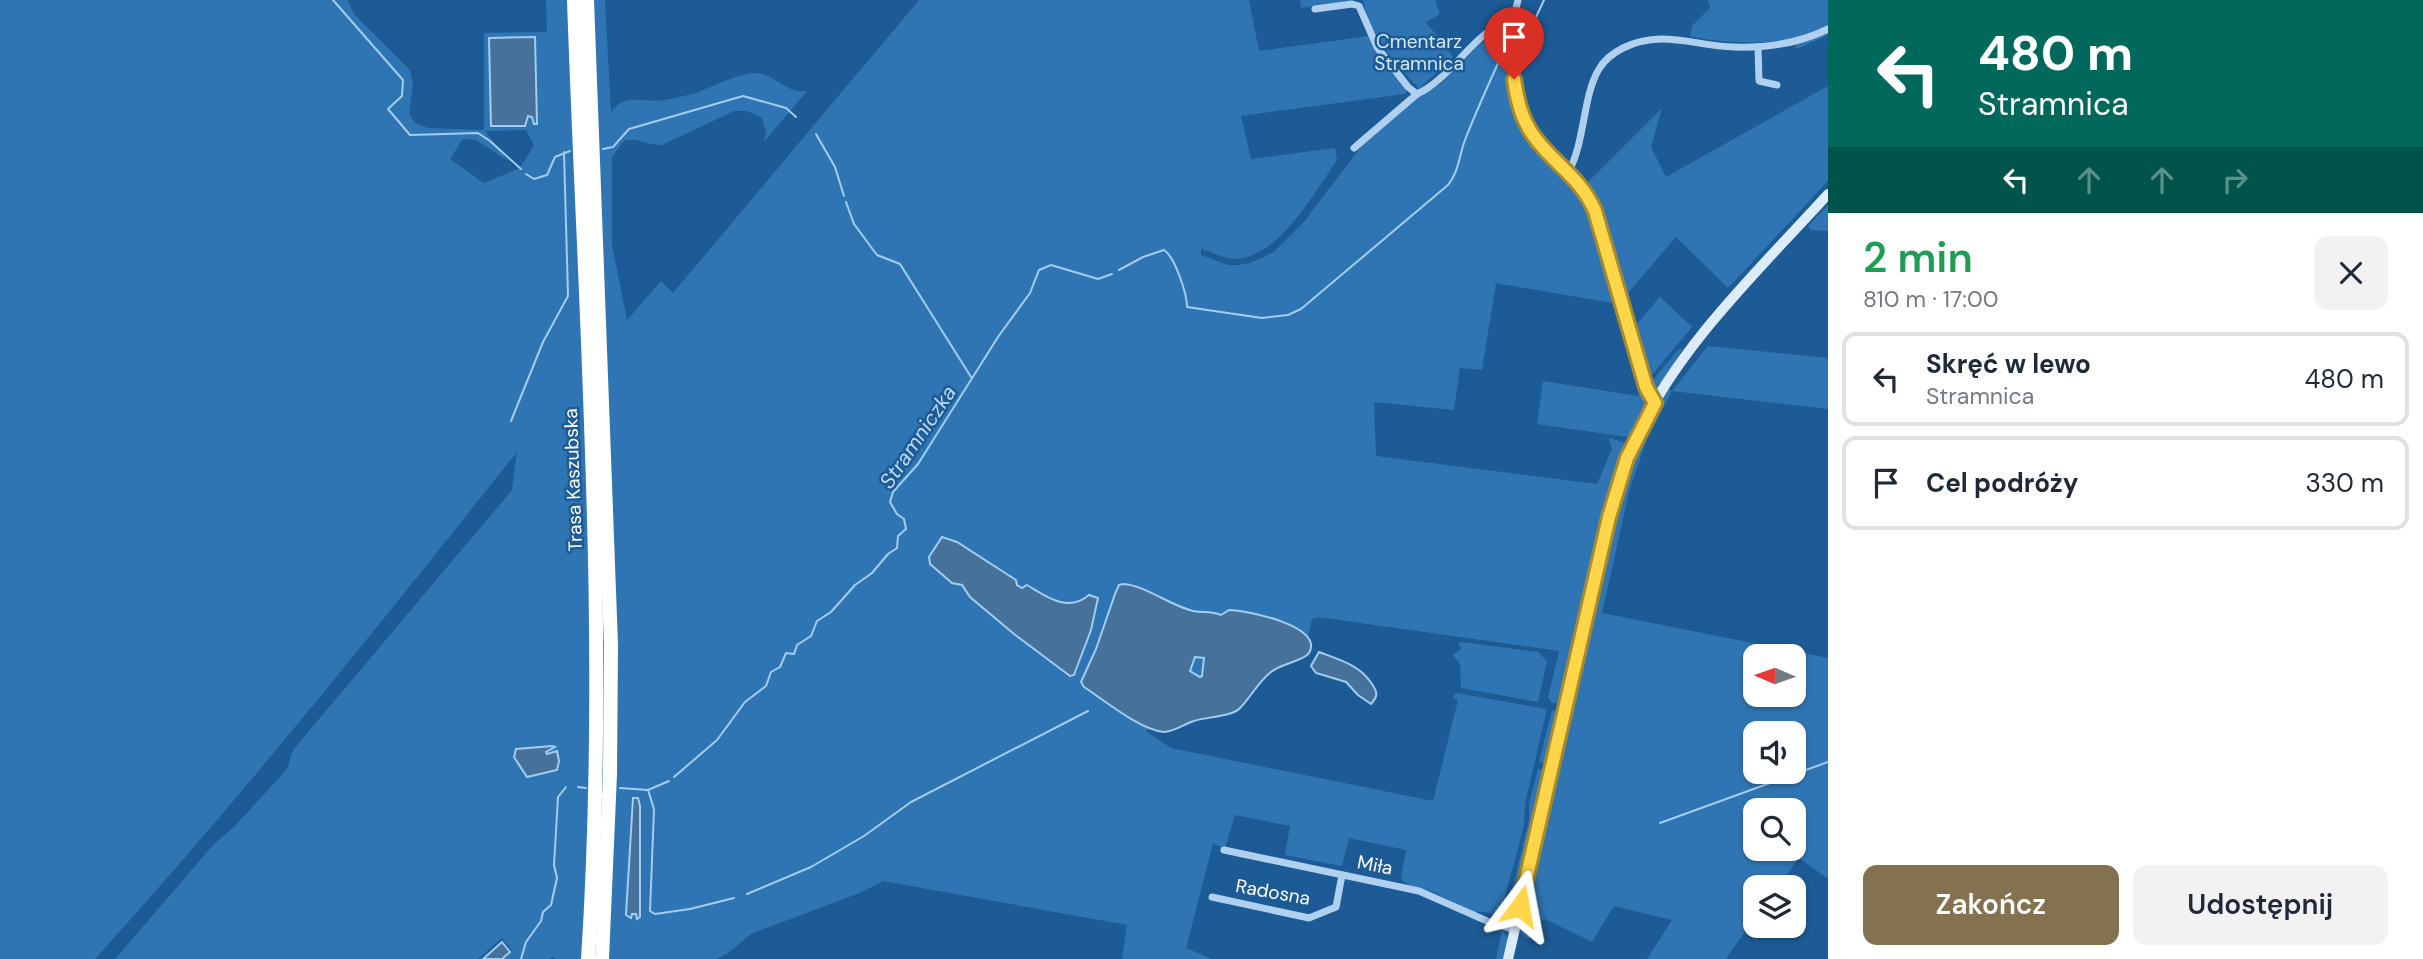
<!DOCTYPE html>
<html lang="pl">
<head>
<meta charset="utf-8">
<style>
	:root { --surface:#fff; --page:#f2f2f3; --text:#1f2937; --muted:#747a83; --line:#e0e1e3; --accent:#84714f }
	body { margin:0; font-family:"DM Sans",sans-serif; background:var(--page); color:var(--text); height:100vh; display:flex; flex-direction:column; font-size:26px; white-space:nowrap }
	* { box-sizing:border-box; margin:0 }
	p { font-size:23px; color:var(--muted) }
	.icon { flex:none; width:38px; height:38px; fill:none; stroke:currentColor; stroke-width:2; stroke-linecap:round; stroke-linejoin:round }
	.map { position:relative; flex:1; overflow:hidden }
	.panel { display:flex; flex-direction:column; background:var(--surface); width:595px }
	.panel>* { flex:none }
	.guide { background:#00695c; color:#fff; overflow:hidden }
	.needle { width:46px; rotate:272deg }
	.fabs { position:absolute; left:1743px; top:644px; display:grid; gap:14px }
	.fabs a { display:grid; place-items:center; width:63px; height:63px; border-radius:14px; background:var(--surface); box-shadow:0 2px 5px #0004; font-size:35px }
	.pin { position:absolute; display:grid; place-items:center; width:60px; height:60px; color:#fff; margin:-72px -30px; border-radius:50% 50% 50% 0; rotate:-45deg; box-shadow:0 0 7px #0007 }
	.pin .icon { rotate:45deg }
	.me { position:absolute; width:77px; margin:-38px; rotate:13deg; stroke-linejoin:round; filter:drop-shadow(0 0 5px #0008) }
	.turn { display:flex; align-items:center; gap:24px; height:147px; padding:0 35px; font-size:32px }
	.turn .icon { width:91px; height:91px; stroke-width:2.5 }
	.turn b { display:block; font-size:49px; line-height:60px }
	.lanes { display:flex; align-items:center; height:66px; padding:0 35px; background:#0003; justify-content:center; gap:35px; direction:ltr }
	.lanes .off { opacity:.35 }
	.round { display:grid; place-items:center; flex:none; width:74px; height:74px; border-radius:14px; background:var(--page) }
	.overview { display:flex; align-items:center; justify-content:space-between; height:119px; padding:0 35px }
	h1 { font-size:42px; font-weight:600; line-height:52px; color:#1e9e55 }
	.primary-button { display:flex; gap:14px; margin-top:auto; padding:14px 35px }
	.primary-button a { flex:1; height:80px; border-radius:14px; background:var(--accent); color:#fff; font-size:28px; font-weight:600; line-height:80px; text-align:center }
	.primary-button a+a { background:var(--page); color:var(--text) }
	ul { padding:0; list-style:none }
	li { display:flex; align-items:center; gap:21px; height:94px; margin:0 14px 10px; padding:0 21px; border:4px solid var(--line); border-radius:14px }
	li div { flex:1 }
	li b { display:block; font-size:26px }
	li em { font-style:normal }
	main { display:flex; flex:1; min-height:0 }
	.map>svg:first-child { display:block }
	.green { fill:#3075b3; fill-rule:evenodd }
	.water { fill:#45719a; stroke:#a2cdf1; stroke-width:2; fill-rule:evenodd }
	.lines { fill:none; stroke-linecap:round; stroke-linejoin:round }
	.stream { stroke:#a2cdf1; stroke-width:2 }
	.street { stroke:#afd1ef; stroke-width:7 }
	.secondary { stroke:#dcecfb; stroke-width:10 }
	.highway { stroke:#fff; stroke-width:14 }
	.route-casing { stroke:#a68a30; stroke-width:18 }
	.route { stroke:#ffd54a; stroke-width:12 }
	.labels { text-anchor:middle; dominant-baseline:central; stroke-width:5; stroke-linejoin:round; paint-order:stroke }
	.park-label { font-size:19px; fill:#d5e9fb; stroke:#1c5b95 }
	.street-label { font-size:19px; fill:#fff; stroke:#1c5b95 }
	.water-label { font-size:21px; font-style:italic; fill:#bbdbf6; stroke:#1c5b95 }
</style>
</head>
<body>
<main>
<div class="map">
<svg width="1828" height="959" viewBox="0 0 1828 959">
	<rect width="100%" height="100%" fill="#1c5b95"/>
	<!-- green -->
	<g class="green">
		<path d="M0 0H347L354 14 410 70 413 84 409 113 415 123 428 128 484 130V33L547 32 546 0H605L611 113C625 91 642 104 664 100 674 98 685 96 696 93 712 87 741 72 757 73 777 75 784 93 807 91L764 142 766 131 761 117 747 111H734L662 145C648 145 639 138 625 140L612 157V245L627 320 661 281 673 293 919 0H1249L1259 51 1369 36 1407 91 1405 94 1241 116 1251 159 1335 148 1337 160C1314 193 1274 267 1227 258 1219 256 1210 251 1201 249V255L1228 265H1239L1250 263 1274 252 1303 223 1363 144 1418 97 1441 84 1479 45 1502 30 1509 33 1508 63 1510 91 1520 125 1530 140 1578 188 1608 268 1618 304 1496 283 1482 370 1460 368 1454 410 1374 402 1376 456 1597 484 1612 449 1609 438 1626 443 1627 449H1624L1603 517 1561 704 1552 703 1548 697 1559 651 1318 617 1312 619 1308 636C1291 621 1252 611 1229 610L1221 616C1211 611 1204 613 1194 611 1173 607 1150 595 1132 584L1096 649 1081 682 1124 713 1148 727 1147 732 1171 748 1433 801 1458 700 1453 698 1456 693 1547 709 1525 804 1524 825 1504 901 1509 902 1529 820V803L1538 769 1544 770 1547 775 1512 921 1505 923C1499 914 1484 910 1474 912L1431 891 1410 886 1401 879 1406 850 1349 838 1342 866 1285 855 1290 826 1235 815 1225 848 1213 844 1186 948 1212 959H1122L1127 925 883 881 862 892 751 934 727 954 716 959H555L554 957 548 959H504L512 951 502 938 478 959H115L214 844 235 826 287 769 293 750 512 490 517 452C380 624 243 796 95 959H0ZM526 130 534 145 520 168 484 183 450 159 463 139 476 140 508 161 485 131ZM947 537 1016 580 1017 585C1033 594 1060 608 1078 602 1085 600 1087 596 1094 595L1098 598 1091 630 1077 672 1070 675 1014 635 970 597 962 584 952 583 930 564 929 557 939 540Z"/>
		<polygon points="1300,0 1355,0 1301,8"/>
		<path d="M1363 0H1435L1440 14 1426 22 1453 57 1419 89C1394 60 1371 39 1363 0Z"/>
		<path d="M1708 0H1828V35L1797 49 1793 40C1757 43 1725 44 1690 36L1692 26 1710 8Z"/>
		<polygon points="1828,86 1828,181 1728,288 1676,237 1627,294 1603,212 1588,182 1662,108 1651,147 1666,177"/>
		<polygon points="1828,205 1828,231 1811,230 1808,226"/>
		<polygon points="1660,297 1692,327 1651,376 1636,325"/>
		<path d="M1708 346 1828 358V409L1672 391 1647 439 1630 488 1602 613 1828 658V879L1799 858 1777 887H1755V917L1726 959H1647L1672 920 1614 906 1592 942 1545 919C1535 923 1538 934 1529 939 1521 937 1520 934 1519 926L1622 485 1640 438 1667 388 1672 391ZM1755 656H1794V695H1755ZM1755 733H1794V772H1755ZM1755 810H1794V849H1755Z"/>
		<polygon points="1683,348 1658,390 1653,391 1648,386 1678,350"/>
		<polygon points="1543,381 1638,396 1642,386 1647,405 1632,435 1628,437 1537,424"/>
		<polygon points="1462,642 1538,652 1547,661 1538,702 1461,688 1460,664 1453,655 1461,649 1458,643"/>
		<polygon points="1194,657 1204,658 1202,676 1200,677 1190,671"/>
		<polygon points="1552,710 1557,712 1560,719 1550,761 1545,764 1539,762"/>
		<polygon points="1502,930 1508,938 1505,959 1496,959"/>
	</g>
	<!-- water -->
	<g class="water">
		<polygon points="535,37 537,124 534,124 532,117 528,116 525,126 491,126 489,38"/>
		<path d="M942 537 957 542 1016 580 1017 585 1022 588 1027 585C1047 597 1068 613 1089 595L1098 598 1091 630 1074 675 1070 676 1014 634 970 597 962 585 952 583 930 564 929 557Z"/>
		<path d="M1124 584C1143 585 1172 606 1193 611 1204 613 1211 611 1221 615L1229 610C1246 610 1325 626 1309 653 1304 661 1280 664 1271 672 1258 682 1251 697 1240 708 1232 717 1204 717 1194 721 1184 724 1174 732 1164 732 1140 730 1104 700 1084 687L1081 682 1096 649 1115 594 1119 585ZM1195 657 1204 658 1202 676 1200 677 1190 671Z"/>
		<path d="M1319 652C1340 660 1360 665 1372 684 1378 693 1378 696 1371 704L1358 695 1346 682 1316 673 1311 666Z"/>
		<polygon points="552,746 555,747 546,752 547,754 557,751 559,761 557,770 527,777 514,757 516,749"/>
		<polygon points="633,798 638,798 640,806 640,917 637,919 636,914 632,914 631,918 626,915"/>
		<polygon points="502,942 510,952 502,959 483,959"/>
	</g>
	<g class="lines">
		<!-- stream -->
		<g class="stream">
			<polyline points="333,0 403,80 402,96 388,109 410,135 478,133 490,141 521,169"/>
			<polyline points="1517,47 1523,45 1544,0"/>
			<polyline points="816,134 835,167 844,196"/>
			<polyline points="603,149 613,147 629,129 743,96 786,108 796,117"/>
			<polyline points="526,174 534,179 547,175 555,157 570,151"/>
			<polyline points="846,202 854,224 877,255 900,264 971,377"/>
			<path d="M1119 270 1143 257 1164 250C1175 257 1187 294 1187 307L1262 318 1288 315 1301 309 1448 185C1459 171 1459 156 1465 140 1477 109 1491 79 1504 50L1508 48"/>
			<polyline points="511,421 543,342 568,296 564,152"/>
			<polyline points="1547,760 1555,725"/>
			<polyline points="674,777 717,740 745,702 766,686 771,672 780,667 786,653 794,654 797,645 811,636 817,621 831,612 855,585 872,573 888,554 897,548 898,536 906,529 904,519 897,514 890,502 893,492 918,464 998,337 1030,293 1039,270 1051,265 1098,279 1112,274"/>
			<polyline points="578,787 586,788"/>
			<polyline points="620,788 648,790 669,781"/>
			<polyline points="648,790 654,809 650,911 655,914 690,909 734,898"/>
			<polyline points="1533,820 1544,773"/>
			<polyline points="1660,823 1828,762"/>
			<polyline points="747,894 811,867 864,836 911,802 1088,711"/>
			<polyline points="521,959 526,942 541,921 543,912 551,905 557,878 554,865 558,797 566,787"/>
		</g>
		<!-- street -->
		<g class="street">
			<path d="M1518 0C1507 39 1509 103 1534 136 1555 165 1580 176 1595 211L1646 387 1655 403"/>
			<path d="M1315 9 1352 4 1359 6 1377 47 1408 87 1417 94C1453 78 1476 27 1513 20"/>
			<polyline points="1758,47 1759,81 1777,85"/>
			<polyline points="1354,148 1417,94"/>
			<path d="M1569 171C1585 141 1583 95 1599 69 1605 59 1613 53 1623 48 1662 29 1694 46 1734 47 1767 48 1798 44 1828 29"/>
			<polyline points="1224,850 1419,891 1487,921 1515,930"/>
			<polyline points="1212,897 1309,918 1336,907 1342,875"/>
		</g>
		<!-- secondary -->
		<path class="secondary" d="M1508 959 1610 517C1617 490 1625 462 1637 436 1679 345 1761 268 1828 194"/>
		<!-- highway -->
		<g class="highway">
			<path d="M574 0C585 320 609 639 588 959"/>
			<polyline points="587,0 611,645 610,774 602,959"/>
		</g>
	</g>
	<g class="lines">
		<!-- route casing -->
		<g class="route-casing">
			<path id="route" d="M1514 79C1517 99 1521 118 1533 135 1554 165 1579 175 1595 211L1646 387 1655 403 1627 458 1609 517 1520 906"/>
		</g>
		<!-- route -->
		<use href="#route" class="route"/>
	</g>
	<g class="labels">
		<!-- park labels -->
		<g class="park-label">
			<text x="1419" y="41">Cmentarz<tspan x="1419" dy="22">Stramnica</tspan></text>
		</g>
		<!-- street labels -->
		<g class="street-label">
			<text transform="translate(573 480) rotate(-92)">Trasa Kaszubska</text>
			<text transform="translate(1375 865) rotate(11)">Miła</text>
			<text transform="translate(1273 892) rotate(10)">Radosna</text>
		</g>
		<!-- water labels -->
		<g class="water-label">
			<text transform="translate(918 437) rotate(-56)">Stramniczka</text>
		</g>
	</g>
</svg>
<div class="fabs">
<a><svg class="needle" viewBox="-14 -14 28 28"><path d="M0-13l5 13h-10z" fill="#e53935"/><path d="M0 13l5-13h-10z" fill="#747a83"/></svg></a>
<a><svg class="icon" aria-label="sound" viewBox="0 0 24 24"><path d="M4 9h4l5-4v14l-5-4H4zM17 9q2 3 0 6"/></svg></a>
<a><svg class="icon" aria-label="search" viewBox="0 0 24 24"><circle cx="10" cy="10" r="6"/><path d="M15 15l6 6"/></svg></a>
<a><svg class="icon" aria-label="layers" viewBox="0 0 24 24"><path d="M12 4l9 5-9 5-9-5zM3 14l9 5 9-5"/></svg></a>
</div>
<div class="pin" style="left:1514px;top:79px;background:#d93025"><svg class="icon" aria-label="arrive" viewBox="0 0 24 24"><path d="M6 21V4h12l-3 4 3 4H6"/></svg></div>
<svg class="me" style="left:1520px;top:906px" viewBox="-20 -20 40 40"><path d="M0-17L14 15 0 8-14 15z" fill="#ffd54a" stroke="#fff" stroke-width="4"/></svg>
</div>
<section class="panel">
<div class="guide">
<div class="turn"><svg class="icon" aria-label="left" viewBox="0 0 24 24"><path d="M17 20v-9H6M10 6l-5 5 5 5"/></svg><div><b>480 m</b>Stramnica</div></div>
<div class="lanes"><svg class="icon" aria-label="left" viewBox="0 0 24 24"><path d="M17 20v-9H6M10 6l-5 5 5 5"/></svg><svg class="icon off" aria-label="ahead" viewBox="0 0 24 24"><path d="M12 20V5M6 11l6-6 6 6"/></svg><svg class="icon off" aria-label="ahead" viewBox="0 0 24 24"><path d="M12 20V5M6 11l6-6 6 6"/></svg><svg class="icon off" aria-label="right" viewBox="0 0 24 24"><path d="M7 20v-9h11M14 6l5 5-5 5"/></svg></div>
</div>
<div class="overview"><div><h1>2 min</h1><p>810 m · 17:00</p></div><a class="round"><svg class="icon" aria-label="close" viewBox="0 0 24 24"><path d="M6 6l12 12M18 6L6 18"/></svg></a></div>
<ul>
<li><svg class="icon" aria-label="left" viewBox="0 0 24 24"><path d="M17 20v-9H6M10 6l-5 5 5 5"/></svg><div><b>Skręć w lewo</b><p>Stramnica</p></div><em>480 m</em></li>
<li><svg class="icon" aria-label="arrive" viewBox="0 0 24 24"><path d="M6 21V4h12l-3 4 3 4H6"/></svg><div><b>Cel podróży</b></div><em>330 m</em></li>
</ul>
<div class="primary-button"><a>Zakończ</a><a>Udostępnij</a></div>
</section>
</main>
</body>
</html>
